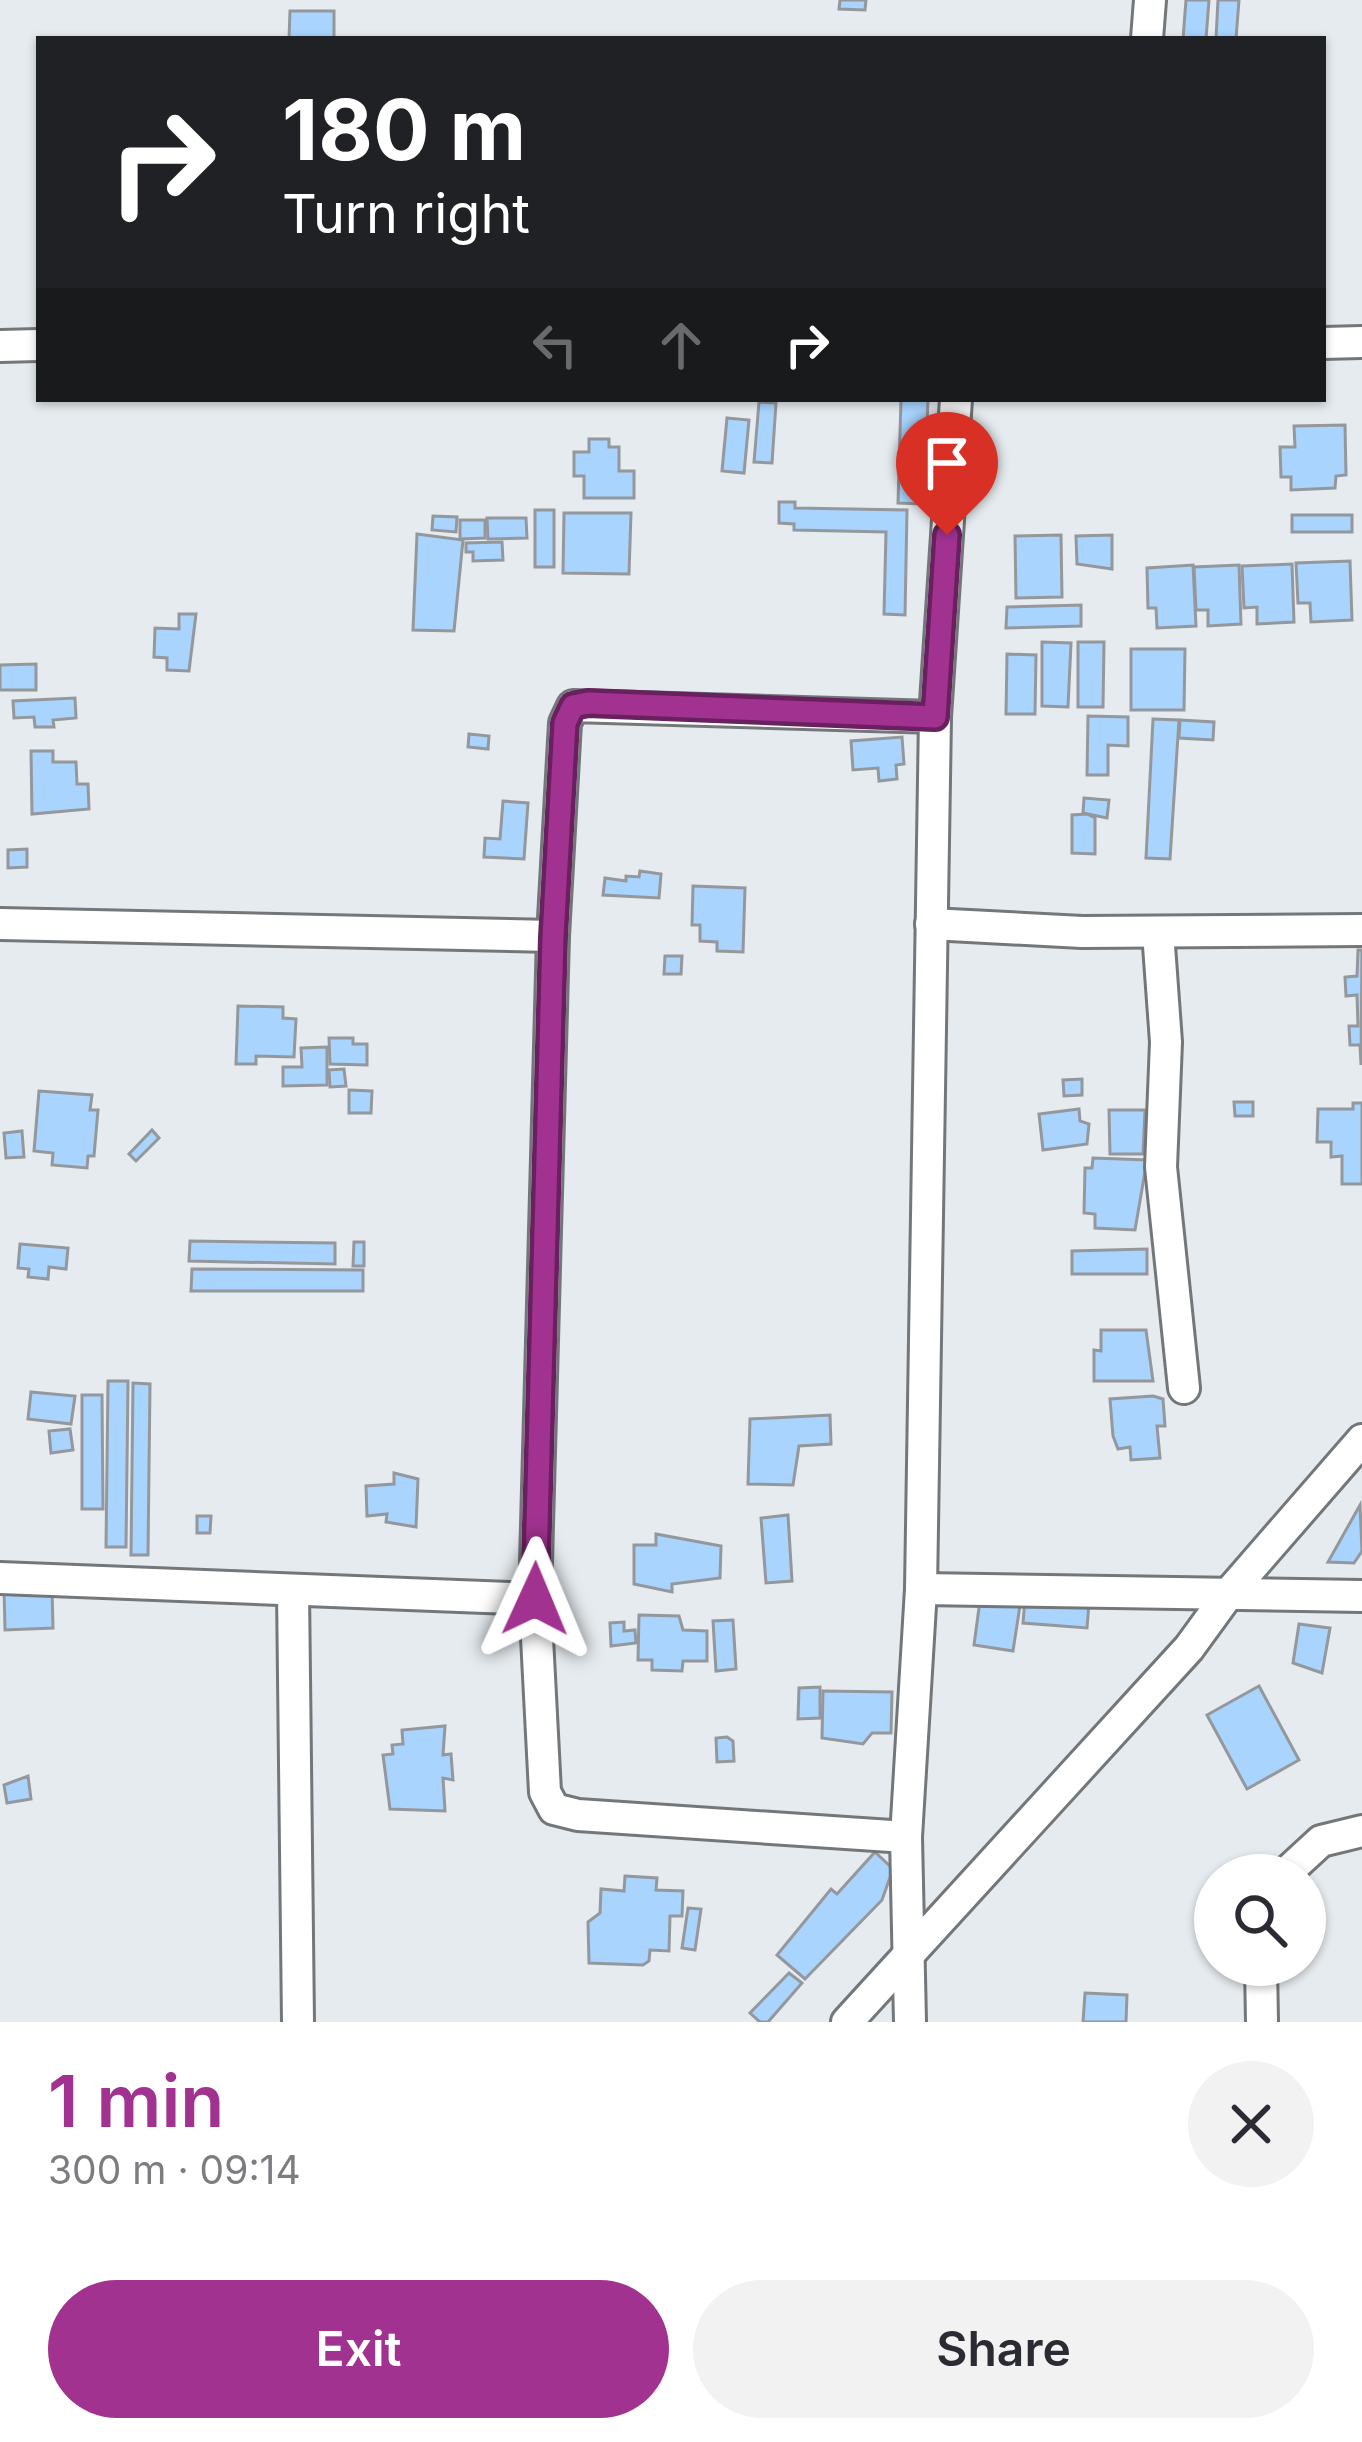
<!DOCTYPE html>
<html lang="en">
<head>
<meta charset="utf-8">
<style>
	:root { --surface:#fff; --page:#f2f2f3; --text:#2b2b33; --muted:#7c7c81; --accent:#a13290 }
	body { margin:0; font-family:Inter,sans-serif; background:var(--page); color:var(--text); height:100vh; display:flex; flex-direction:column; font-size:45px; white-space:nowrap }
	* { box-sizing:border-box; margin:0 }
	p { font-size:39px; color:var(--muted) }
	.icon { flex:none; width:66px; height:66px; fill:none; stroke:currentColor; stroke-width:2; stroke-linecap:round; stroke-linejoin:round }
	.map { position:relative; height:2022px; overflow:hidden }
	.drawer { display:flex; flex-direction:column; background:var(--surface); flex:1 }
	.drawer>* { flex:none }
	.guide { position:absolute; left:36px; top:36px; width:1290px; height:366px; border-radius:0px; box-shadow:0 3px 9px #0004; background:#202124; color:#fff; overflow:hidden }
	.controls { position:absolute; left:1194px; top:1854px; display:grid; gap:24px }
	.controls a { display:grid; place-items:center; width:132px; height:132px; border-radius:50%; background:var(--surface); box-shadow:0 3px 9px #0004; font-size:60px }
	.pin { position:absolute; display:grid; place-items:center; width:102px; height:102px; color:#fff; margin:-123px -51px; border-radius:50% 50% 50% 0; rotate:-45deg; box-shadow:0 0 12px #0007 }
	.pin .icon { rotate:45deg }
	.me { position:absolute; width:132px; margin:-66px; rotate:1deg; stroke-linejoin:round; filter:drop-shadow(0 0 9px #0008) }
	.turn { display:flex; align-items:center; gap:42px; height:252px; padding:0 48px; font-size:54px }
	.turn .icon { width:156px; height:156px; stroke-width:2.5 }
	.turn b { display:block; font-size:84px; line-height:102px }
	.lanes { display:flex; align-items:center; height:114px; padding:0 48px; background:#0003; justify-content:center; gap:60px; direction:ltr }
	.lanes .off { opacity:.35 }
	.round { display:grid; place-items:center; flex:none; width:126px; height:126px; border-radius:63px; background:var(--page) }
	.head { display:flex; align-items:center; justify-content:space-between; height:204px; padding:0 48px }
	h1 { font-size:72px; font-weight:600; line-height:90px; color:var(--accent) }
	.primary-button { display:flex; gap:24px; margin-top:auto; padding:24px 48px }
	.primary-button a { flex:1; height:138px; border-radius:72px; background:var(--accent); color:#fff; font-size:48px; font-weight:600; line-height:138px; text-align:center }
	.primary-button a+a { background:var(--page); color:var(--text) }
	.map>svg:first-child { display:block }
	.building { fill:#a9d4fd; stroke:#94989c; stroke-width:3 }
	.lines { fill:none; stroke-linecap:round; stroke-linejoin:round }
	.minor-casing { stroke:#73777a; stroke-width:36 }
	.minor { stroke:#fff; stroke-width:30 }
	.route-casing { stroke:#69205e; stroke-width:30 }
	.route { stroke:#a13290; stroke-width:21 }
</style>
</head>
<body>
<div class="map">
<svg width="1362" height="2022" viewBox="0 0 1362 2022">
	<rect width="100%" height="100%" fill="#e6ebef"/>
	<!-- building -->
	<g class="building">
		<polygon points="840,0 866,0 865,10 839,9"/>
		<polygon points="1186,0 1209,0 1206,39 1183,39"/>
		<polygon points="1218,0 1239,0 1236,39 1216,39"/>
		<polygon points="290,11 334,11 334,39 289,39"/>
		<polygon points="901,399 928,399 924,504 898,503"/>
		<polygon points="759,402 776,403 772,463 754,462"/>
		<polygon points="727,418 749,420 744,473 722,471"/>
		<polygon points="1345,425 1346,475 1336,476 1335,488 1291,490 1291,477 1281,477 1280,447 1295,447 1294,426"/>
		<polygon points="589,439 609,439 609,447 619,447 619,471 634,471 634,498 584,498 584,476 574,476 574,452 589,452"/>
		<polygon points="779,502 795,502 795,508 907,510 905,615 884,614 886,532 794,530 794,524 779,523"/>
		<rect x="535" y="510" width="19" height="57"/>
		<polygon points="564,513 631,513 629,574 563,573"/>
		<rect x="1292" y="515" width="60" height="17"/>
		<polygon points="433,516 457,517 456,532 432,530"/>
		<polygon points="487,518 526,518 527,538 488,539"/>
		<polygon points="460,520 485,520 485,538 460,539"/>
		<polygon points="417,534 463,540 454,631 413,630"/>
		<polygon points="1061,535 1062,597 1016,598 1015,536"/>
		<polygon points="1112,535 1112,569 1077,564 1076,536"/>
		<polygon points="502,542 503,560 473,561 473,552 466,552 466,543"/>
		<polygon points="1350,561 1352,620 1311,622 1310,603 1298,603 1296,563"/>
		<polygon points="1292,564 1294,622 1257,624 1257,607 1244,608 1242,566"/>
		<polygon points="1193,565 1196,626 1157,628 1156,608 1148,608 1147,568"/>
		<polygon points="1239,565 1241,624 1208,626 1208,610 1196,610 1194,567"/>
		<polygon points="1081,605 1081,626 1006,628 1007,607"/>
		<polygon points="179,614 196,614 189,671 167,670 167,658 154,657 155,628 179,629"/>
		<polygon points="1042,642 1071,643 1068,707 1042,706"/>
		<polygon points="1078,642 1104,642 1103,707 1078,707"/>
		<polygon points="1131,649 1185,649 1184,710 1131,710"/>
		<polygon points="1007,654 1036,655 1035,714 1006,714"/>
		<polygon points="36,664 36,690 0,690 0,665"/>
		<polygon points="75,698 76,718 53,720 54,727 35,727 34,717 14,718 13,701"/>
		<polygon points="1088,716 1128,717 1128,746 1108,745 1108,775 1087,775"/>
		<polygon points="1153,719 1179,720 1170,859 1146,858"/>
		<polygon points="1180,720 1214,722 1213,740 1179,738"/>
		<polygon points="469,734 489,736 488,749 468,747"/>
		<polygon points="902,737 904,764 896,765 897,779 879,781 878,768 853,770 851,741"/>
		<polygon points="31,751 53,751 53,762 76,762 77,784 88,784 89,809 32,814"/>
		<polygon points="1084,798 1109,800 1107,818 1083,813"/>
		<polygon points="503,801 528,803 524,859 484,857 485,838 500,839"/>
		<polygon points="1087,814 1095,818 1095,854 1072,853 1072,815"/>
		<polygon points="27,849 27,867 8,868 8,850"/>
		<polygon points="640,871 661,874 659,898 603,895 605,878 626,881 626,876 639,877"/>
		<polygon points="693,886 745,888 743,952 717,951 717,942 700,941 700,925 692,925"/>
		<polygon points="1358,950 1362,950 1361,1065 1360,1045 1350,1045 1349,1026 1358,1026 1357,995 1346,996 1345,977 1357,976"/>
		<polygon points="665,956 682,956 681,974 664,974"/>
		<polygon points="238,1006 283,1007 283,1018 296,1019 294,1057 256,1056 256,1064 236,1064"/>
		<polygon points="329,1038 353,1038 353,1044 367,1044 367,1065 330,1064"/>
		<polygon points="327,1047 327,1085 283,1086 283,1067 302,1067 301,1048"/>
		<polygon points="344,1069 346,1086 330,1087 329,1070"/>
		<polygon points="1082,1079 1082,1095 1064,1096 1063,1080"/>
		<polygon points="349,1090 372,1091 371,1113 349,1113"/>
		<polygon points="39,1091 92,1095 90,1110 98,1110 94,1156 88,1156 87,1168 52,1165 53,1153 34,1151"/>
		<polygon points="1234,1102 1253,1102 1253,1116 1235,1116"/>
		<polygon points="1353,1103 1362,1103 1362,1184 1342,1184 1342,1156 1331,1157 1331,1142 1317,1142 1318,1109 1353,1109"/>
		<polygon points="1079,1109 1080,1121 1089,1124 1087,1144 1043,1150 1039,1114"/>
		<polygon points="1109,1110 1145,1110 1143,1154 1110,1154"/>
		<polygon points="152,1130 159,1138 136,1161 129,1154"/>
		<polygon points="22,1131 24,1157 6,1158 4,1133"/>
		<polygon points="1093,1158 1147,1160 1135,1230 1095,1228 1095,1214 1084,1213 1085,1168 1092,1168"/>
		<polygon points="190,1241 335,1243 335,1264 189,1261"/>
		<polygon points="354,1242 364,1242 364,1266 353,1266"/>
		<polygon points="20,1244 68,1248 66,1269 49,1267 48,1279 28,1277 29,1269 18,1268"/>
		<polygon points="1147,1249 1147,1274 1072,1274 1072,1251"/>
		<polygon points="192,1269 363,1270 363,1291 191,1291"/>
		<polygon points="1101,1330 1146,1330 1153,1381 1094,1381 1094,1350 1101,1351"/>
		<polygon points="108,1381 128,1381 126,1547 106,1547"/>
		<polygon points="133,1383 150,1384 148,1555 131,1555"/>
		<polygon points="31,1392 75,1396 71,1424 28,1419"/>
		<polygon points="82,1395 102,1395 103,1509 82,1509"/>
		<polygon points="1153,1396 1163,1399 1165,1426 1157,1426 1160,1458 1131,1460 1130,1447 1118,1449 1113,1436 1110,1399"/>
		<polygon points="830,1415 831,1444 799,1446 793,1485 748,1484 750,1419"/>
		<polygon points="70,1429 73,1450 51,1453 49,1431"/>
		<polygon points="394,1473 418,1479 416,1527 386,1522 387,1514 367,1516 366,1486 394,1484"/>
		<polygon points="1360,1505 1362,1551 1354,1563 1328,1562"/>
		<polygon points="788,1515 792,1581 766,1583 761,1518"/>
		<polygon points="197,1516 211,1516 210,1533 197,1533"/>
		<polygon points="656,1534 721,1546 720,1578 672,1584 672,1592 634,1584 634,1545 656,1545"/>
		<polygon points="52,1587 53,1628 5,1630 4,1588"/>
		<polygon points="981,1593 1021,1599 1013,1651 974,1645"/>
		<polygon points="1025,1599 1089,1603 1087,1628 1023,1623"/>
		<polygon points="639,1615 679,1616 683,1630 707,1631 707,1661 683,1661 682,1671 652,1670 652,1660 638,1660"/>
		<polygon points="733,1620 736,1669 716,1671 713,1621"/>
		<polygon points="624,1622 624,1631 635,1630 636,1643 611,1646 610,1623"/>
		<polygon points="1299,1624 1330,1628 1322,1673 1293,1663"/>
		<polygon points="1259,1686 1299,1760 1247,1789 1207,1715"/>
		<polygon points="820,1687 820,1718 798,1719 799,1688"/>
		<polygon points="823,1691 892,1692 891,1733 872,1733 863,1744 822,1738"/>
		<polygon points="445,1726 443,1755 451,1754 453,1780 443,1778 445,1811 390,1809 383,1755 393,1754 392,1745 403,1744 402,1730"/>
		<polygon points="727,1737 733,1741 734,1761 717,1762 716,1738"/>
		<polygon points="28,1776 31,1799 7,1803 4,1785"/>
		<polygon points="875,1852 893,1869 882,1900 805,1979 777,1955 831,1889 837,1894"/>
		<polygon points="625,1876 657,1878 656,1890 683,1891 682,1916 670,1916 669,1951 650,1950 649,1961 643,1965 589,1963 588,1922 600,1913 601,1889 624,1891"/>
		<polygon points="688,1908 701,1909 695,1950 682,1948"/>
		<polygon points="789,1973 802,1983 768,2022 760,2022 750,2013"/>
		<polygon points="1085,1993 1127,1995 1126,2022 1083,2022"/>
	</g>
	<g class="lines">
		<!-- minor casing -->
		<g class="minor-casing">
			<g id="minor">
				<polyline points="1147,39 1150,0"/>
				<polyline points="1323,343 1362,342"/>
				<polyline points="0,346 39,345"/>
				<polyline points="0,924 553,936 565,723 573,706 935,717"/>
				<polyline points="931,924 1082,932 1362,930"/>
				<polyline points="1158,932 1166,1042 1161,1167 1184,1388"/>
				<polyline points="553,936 535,1599 545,1792 554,1809 578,1815 906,1837"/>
				<polyline points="0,1578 535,1599"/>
				<polyline points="921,1589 1362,1596"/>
				<polyline points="293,1590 298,2022"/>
				<polyline points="1284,1875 1321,1841 1362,1831"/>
				<polyline points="1261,1965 1262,2022"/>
				<polyline points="847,2022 1189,1648 1229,1593 1362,1440"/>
				<polyline points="910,2022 906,1837 921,1589 935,717 956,399"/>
			</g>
		</g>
		<!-- minor -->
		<use href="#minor" class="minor"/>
	</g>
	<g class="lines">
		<!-- route casing -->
		<g class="route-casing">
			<polyline id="route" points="535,1599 553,937 565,723 573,706 588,703 935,717 947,535"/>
		</g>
		<!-- route -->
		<use href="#route" class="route"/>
	</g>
</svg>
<div class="controls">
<a><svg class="icon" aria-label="search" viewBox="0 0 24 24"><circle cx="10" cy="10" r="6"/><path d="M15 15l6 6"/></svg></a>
</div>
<div class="pin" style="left:947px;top:535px;background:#d93025"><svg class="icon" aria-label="arrive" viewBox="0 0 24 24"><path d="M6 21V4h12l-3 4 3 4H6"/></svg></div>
<svg class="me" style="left:535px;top:1599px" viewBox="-20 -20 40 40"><path d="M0-17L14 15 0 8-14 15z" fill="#a13290" stroke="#fff" stroke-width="4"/></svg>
<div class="guide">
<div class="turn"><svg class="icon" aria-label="right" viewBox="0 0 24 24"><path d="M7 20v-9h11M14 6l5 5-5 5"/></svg><div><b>180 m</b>Turn right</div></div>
<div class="lanes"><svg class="icon off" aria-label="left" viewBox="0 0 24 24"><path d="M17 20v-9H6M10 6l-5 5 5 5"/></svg><svg class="icon off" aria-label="ahead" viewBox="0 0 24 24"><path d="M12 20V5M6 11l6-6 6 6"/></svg><svg class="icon" aria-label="right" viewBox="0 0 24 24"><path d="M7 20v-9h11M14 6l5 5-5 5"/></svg></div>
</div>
</div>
<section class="drawer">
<div class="head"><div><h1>1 min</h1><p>300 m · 09:14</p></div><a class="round"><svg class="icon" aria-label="close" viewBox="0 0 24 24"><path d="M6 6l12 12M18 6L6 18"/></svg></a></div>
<div class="primary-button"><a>Exit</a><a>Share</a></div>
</section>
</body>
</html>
